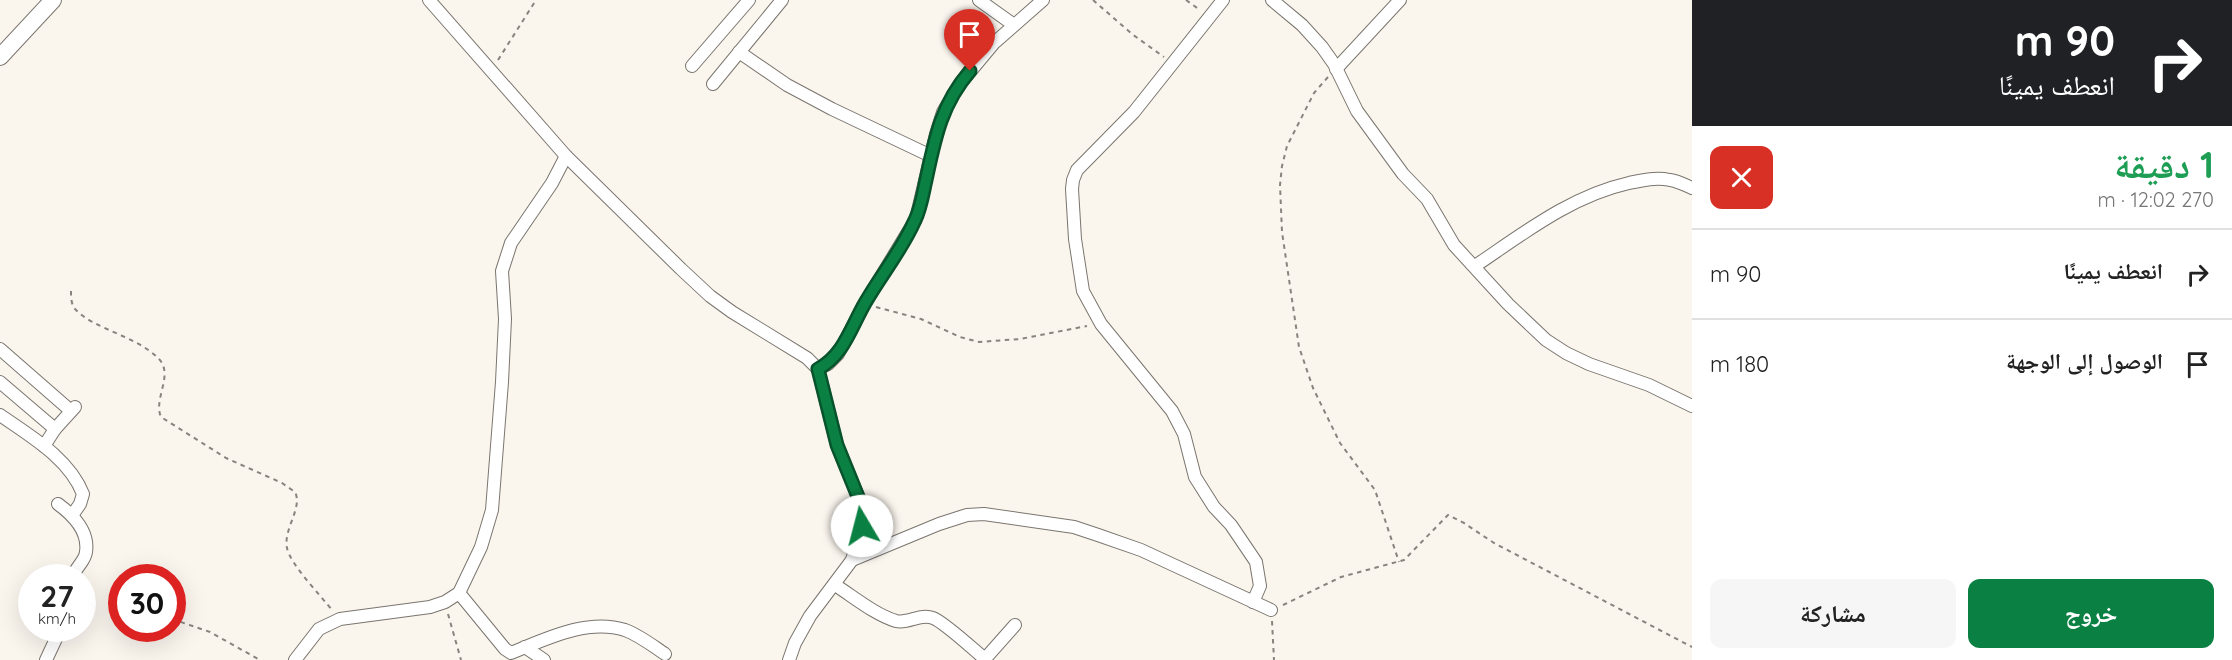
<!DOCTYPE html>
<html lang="ar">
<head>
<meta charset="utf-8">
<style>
	:root { --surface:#fff; --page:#f6f6f6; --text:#222; --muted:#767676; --line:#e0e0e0; --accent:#0b8043 }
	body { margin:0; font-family:Quicksand,"Noto Naskh Arabic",sans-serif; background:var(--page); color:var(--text); direction:rtl; height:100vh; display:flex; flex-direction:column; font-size:22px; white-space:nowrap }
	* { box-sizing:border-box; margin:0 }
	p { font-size:20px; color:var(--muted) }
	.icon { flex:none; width:33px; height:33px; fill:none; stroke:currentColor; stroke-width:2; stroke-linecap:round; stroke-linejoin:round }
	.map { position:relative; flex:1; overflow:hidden; direction:ltr }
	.details { display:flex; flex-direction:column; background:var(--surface); width:540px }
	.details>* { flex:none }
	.top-card { background:#202124; color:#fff; overflow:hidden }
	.speed { position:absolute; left:18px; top:564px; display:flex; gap:12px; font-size:30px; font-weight:700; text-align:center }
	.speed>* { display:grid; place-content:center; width:78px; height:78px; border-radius:50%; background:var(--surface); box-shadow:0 6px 24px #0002; line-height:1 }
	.speed small { font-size:15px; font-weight:400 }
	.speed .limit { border:9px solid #d22; background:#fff; color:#111 }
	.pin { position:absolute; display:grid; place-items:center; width:51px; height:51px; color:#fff; margin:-62px -26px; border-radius:50% 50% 50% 0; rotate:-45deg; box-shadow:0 0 6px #0007 }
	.pin .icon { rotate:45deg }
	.me { position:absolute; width:66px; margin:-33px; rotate:352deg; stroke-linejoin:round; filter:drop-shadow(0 0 4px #0008) }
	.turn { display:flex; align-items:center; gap:21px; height:126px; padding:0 18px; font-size:27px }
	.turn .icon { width:78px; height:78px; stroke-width:2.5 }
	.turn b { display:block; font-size:42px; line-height:51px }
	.round { display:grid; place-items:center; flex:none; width:63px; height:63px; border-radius:12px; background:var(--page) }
	.summary { display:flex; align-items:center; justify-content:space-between; height:102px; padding:0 18px }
	h1 { font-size:36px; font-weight:700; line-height:45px; color:#1e9e55 }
	.action { display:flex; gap:12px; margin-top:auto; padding:12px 18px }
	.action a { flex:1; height:69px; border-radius:12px; background:var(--accent); color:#fff; font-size:24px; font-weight:700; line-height:69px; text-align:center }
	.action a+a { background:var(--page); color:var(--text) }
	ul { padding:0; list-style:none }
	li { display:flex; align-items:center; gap:18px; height:90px; padding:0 18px; border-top:2px solid var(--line) }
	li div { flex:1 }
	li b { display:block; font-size:22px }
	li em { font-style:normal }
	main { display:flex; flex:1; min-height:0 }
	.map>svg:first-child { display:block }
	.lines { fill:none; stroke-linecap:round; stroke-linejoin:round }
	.street-casing { stroke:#7a756e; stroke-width:14 }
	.secondary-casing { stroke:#7a756e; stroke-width:18 }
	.path { stroke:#87847f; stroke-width:2; stroke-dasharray:4.5 4.5; stroke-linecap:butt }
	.street { stroke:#fff; stroke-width:12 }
	.secondary { stroke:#fff; stroke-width:16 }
	.route-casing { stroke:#07532c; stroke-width:15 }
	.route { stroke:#0b8043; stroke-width:10 }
</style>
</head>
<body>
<main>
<section class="details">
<div class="top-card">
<div class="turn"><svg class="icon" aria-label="right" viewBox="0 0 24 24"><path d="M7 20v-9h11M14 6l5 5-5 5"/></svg><div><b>90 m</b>انعطف يمينًا</div></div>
</div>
<div class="summary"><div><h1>1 دقيقة</h1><p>270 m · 12:02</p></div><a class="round" style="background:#d93025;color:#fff"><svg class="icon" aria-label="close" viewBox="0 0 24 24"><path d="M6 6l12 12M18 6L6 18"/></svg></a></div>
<ul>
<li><svg class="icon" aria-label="right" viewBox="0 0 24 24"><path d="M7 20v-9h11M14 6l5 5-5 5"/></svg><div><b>انعطف يمينًا</b></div><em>90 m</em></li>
<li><svg class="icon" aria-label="arrive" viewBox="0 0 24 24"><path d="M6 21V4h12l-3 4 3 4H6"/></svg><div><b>الوصول إلى الوجهة</b></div><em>180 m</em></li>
</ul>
<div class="action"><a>خروج</a><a>مشاركة</a></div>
</section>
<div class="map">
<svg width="1692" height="660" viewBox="0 0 1692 660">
	<rect width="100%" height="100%" fill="#faf5ed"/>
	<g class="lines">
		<!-- street casing -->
		<g class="street-casing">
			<g id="street">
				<polyline points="429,0 566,156 681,269 710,296 732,312 807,358 818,369 837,445 861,504 862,526 852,560 810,616 795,643 789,660"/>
				<polyline points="979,0 1014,25"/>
				<polyline points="1223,0 1134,112 1077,170 1073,180 1072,189 1075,239 1083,291 1101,324 1172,411 1184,434 1195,477 1214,507 1231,525 1256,562 1260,586 1253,602"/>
				<polyline points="1272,0 1302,25 1322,47 1334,64 1357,111 1403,174 1427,199 1454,245 1508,304 1546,340 1566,353 1589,364 1649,385 1692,406"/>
				<polyline points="739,52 787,85 832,109 931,156"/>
				<polyline points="692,66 749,0"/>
				<polyline points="1336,69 1400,0"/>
				<polyline points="713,84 782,0"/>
				<path d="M1475 266C1524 233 1571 196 1629 183 1643 180 1656 177 1670 180 1678 181 1685 185 1692 188"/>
				<polyline points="0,349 71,411"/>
				<polyline points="818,369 828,364 838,354 865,303 916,219 936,134 943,112 959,85 994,43 1043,0"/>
				<polyline points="0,382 55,429"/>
				<path d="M0 415C30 436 69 458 83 494L80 504 73 514"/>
				<polyline points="44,446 55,429 75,407"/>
				<path d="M58 504C73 515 89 532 86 552 85 562 74 568 73 578"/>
				<polyline points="852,560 939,524 967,515 984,514 1074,527 1098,535 1141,550 1271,610"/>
				<path d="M835 585C854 597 874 614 896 621 909 624 920 613 933 618 944 622 974 650 985 659"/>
				<path d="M459 593 505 649 511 653C546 639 587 618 625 630 639 635 653 646 665 654"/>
				<polyline points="525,647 544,660"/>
				<polyline points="46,660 61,628"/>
				<polyline points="295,660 319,629 340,619 430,607 445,602 459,593 481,547 492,510 502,382 505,319 502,271 511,243 552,183 566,156"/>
				<polyline points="984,660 1015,625"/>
			</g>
		</g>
		<!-- secondary casing -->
		<g class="secondary-casing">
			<polyline id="secondary" points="0,57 53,0"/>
		</g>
		<!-- path -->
		<g class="path">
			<polyline points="1093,0 1132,34 1164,57"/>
			<polyline points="1186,0 1200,10"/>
			<polyline points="498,60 536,0"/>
			<polyline points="1328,77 1314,93 1287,146 1282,166 1280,185 1282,232 1299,347 1313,388 1340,443 1375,490 1399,562"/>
			<path d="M71 291C71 297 71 304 75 309 93 329 137 336 159 359 174 375 153 399 161 417L226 458 282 483 295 492C303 508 283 529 287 548 290 564 321 596 332 610"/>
			<polyline points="876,307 921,319 960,337 979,342 1020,339 1087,326"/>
			<polyline points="1283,605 1341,577 1404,560 1448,515 1464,523 1494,543 1692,647"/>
			<polyline points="448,614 461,660"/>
			<polyline points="172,619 210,632 260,660"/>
			<polyline points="1272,621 1274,660"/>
		</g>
		<!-- street -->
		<use href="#street" class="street"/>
		<!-- secondary -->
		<use href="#secondary" class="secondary"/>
	</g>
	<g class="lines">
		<!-- route casing -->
		<g class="route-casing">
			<path id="route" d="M862 526 861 504 837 445 818 369C844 355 851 327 865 303 881 275 902 250 915 220 921 208 923 193 926 180 935 138 941 105 970 71"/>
		</g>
		<!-- route -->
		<use href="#route" class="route"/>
	</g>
</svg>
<div class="speed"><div>27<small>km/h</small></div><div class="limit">30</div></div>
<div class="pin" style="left:970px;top:71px;background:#d93025"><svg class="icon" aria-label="arrive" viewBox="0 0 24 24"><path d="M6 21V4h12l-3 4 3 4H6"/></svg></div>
<svg class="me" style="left:862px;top:526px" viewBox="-20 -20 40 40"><circle r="19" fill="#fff"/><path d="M0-13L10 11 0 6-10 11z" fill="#0b8043"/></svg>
</div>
</main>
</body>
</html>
